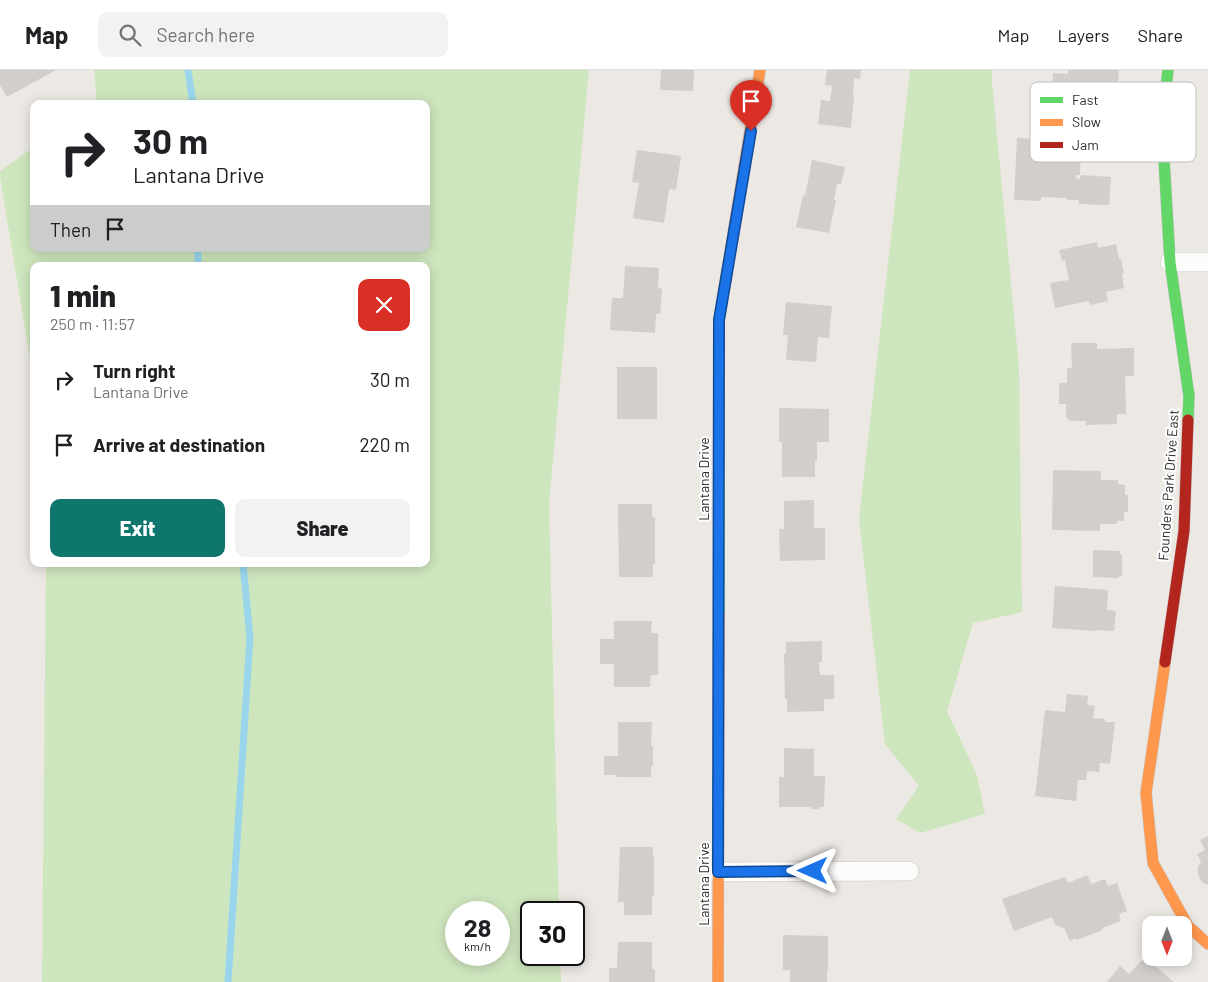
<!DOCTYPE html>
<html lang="en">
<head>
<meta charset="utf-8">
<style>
	:root { --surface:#fff; --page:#f2f2f2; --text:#202124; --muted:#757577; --line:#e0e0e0; --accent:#0f766e }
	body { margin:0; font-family:Barlow,sans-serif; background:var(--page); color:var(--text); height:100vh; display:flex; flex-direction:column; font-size:19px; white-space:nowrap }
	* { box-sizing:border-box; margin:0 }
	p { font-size:16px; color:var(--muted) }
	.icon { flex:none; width:28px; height:28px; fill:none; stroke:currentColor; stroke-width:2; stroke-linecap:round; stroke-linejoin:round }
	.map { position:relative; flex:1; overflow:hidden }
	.sheet { position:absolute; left:30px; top:192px; width:400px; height:305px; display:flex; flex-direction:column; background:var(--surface); border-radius:10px; box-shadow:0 2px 12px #0003 }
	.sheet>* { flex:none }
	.hud { position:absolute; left:30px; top:30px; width:400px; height:152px; border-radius:10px; box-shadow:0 2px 12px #0003; background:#fff; color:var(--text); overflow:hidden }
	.needle { width:32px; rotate:180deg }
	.buttons { position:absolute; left:1142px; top:846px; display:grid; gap:10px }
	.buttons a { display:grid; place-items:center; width:50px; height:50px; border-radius:10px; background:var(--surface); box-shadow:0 2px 12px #0003; font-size:25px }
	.speed { position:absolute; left:445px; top:831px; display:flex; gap:10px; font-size:25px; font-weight:700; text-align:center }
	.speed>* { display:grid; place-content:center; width:65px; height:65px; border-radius:50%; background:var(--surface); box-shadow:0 2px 12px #0003; line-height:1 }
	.speed small { font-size:12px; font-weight:400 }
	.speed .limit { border:2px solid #111; border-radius:8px; background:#fff; color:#111 }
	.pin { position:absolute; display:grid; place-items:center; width:42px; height:42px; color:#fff; margin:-51px -21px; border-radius:50% 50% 50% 0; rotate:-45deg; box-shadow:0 0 5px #0007 }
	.pin .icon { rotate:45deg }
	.me { position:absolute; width:55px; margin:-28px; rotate:270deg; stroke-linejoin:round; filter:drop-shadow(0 0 4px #0008) }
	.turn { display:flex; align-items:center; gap:18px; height:105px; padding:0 20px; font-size:22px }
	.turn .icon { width:65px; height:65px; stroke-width:2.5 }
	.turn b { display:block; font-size:35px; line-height:42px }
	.then { display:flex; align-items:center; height:48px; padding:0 20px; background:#0003; gap:10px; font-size:19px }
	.round { display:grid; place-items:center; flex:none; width:52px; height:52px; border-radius:10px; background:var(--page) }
	.headline { display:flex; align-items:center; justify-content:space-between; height:85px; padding:0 20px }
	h1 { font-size:30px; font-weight:800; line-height:38px }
	.action { display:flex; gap:10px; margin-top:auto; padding:10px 20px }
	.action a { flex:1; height:58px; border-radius:10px; background:var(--accent); color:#fff; font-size:20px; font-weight:800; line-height:58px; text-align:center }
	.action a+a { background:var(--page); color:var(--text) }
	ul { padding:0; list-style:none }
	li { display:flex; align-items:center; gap:15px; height:65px; padding:0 20px }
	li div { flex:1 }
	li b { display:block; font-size:19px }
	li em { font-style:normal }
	header { display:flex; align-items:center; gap:30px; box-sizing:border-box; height:70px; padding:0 25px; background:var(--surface); border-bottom:1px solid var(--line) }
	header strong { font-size:24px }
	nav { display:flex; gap:28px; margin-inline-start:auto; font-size:18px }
	.search { width:350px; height:45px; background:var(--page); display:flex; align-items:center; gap:12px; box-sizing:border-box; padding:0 18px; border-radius:10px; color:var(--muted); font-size:19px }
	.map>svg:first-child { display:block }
	.green { fill:#cee6be; fill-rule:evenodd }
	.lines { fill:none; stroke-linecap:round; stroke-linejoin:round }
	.stream { stroke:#99d6ec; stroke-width:7 }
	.building { fill:#d1cecb }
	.street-casing { stroke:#c5c4c5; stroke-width:20 }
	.fast-casing { stroke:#c5c4c5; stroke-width:12 }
	.slow-casing { stroke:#c5c4c5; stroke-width:12 }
	.jam-casing { stroke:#c5c4c5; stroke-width:12 }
	.street { stroke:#fcfcfb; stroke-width:19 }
	.fast { stroke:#63d668; stroke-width:11 }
	.slow { stroke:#ff974d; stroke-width:11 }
	.jam { stroke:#b3261e; stroke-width:11 }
	.route-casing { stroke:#114b97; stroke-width:12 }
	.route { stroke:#1a73e8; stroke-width:9 }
	.labels { text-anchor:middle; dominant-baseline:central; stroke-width:4; stroke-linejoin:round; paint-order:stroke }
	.street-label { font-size:14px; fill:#2e2e2e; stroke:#fff }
	.key { fill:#fff; stroke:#c0c0c0; stroke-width:1 }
	.key-label { font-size:14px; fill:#2e2e2e }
</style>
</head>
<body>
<header>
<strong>Map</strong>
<div class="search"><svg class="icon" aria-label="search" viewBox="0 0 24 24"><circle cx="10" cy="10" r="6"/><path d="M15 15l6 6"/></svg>Search here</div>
<nav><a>Map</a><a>Layers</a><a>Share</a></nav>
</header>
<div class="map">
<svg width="1208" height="912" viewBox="0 0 1208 912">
	<rect width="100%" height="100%" fill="#ece8e4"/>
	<!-- green -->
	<g class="green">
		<path d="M94 0H589L549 433 559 842H531V885H560L561 912H42L46 494H426V196H34V312L0 107V101L34 77V179H426V34H95L97 32ZM456 842H499V885H456Z"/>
		<polygon points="910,0 992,0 992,12 1019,298 1022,542 973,553 947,641 977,705 985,744 920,763 896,749 919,716 885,674 859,449"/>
	</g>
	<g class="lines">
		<!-- stream -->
		<g class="stream">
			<polyline points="188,0 193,34"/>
			<polyline points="198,179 198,196"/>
			<polyline points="228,912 250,568 243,494"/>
		</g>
	</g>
	<!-- building -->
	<g class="building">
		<polygon points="0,0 56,0 7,27 0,15"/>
		<polygon points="661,0 694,0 693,21 660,20"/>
		<polygon points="827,0 861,0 860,9 854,8 853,25 854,26 851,58 818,54 821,30 830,31 832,16 825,15"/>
		<polygon points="1068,0 1119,0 1117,23 1052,17 1053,3 1068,4"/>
		<polygon points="1017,68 1044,69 1043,72 1066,73 1066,78 1081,78 1080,105 1076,105 1076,108 1080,109 1081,105 1111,107 1109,135 1079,134 1079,130 1067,130 1067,128 1041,127 1041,131 1014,130"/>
		<polygon points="637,80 681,86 676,120 669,119 664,153 633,148 639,113 632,112"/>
		<polygon points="812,90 845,97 841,114 837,114 834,130 836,130 829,163 796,157 803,125 805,126"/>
		<polygon points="1097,172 1098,178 1116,174 1119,189 1121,189 1124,203 1122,204 1124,218 1106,222 1108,231 1090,235 1089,231 1055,238 1050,213 1069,210 1065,190 1062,191 1059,180"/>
		<polygon points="625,196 659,198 658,218 662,219 660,244 656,244 655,263 610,260 612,228 623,228"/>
		<polygon points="786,232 832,236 829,268 818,267 816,292 786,290 788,265 783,265"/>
		<polygon points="1071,273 1097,273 1097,279 1134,278 1134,306 1125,306 1126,344 1117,344 1117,354 1086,355 1086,351 1070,351 1066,347 1066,334 1059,334 1059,313 1067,313 1067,298 1072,298"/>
		<rect x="617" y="297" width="40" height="52"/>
		<polygon points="779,338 829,339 829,372 817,372 817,391 815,391 815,407 782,407 782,372 779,372"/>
		<polygon points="1053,400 1101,401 1101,410 1118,410 1118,414 1125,415 1125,425 1128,425 1128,442 1124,442 1124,451 1117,451 1117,454 1100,454 1100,461 1052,460"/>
		<polygon points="814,430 814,458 825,458 825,490 780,491 779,459 784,459 784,431"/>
		<polygon points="618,434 652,434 652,447 655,447 655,494 653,494 653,507 619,507"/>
		<polygon points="1093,480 1120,481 1120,484 1122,484 1122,506 1119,506 1119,508 1093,507"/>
		<polygon points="1055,516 1108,520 1107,540 1116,541 1114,561 1097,560 1097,561 1052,558"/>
		<polygon points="614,551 652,551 651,563 658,563 658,605 651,605 650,617 614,617 614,594 600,594 600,569 614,569"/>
		<polygon points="822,571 822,592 819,592 820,605 834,605 834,629 824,629 824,641 787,642 787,629 785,629 784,584 786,583 786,572"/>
		<polygon points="1067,624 1088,626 1087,635 1095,636 1093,648 1105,649 1105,652 1115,652 1110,694 1100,693 1099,702 1087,701 1086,710 1078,710 1076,731 1035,726 1045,640 1065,642"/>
		<polygon points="618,652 652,652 651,676 653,676 653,696 651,696 651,707 617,707 617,705 604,705 604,686 618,686"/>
		<polygon points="784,678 814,679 814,706 825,706 824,737 819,737 819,739 811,739 811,737 779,737 779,707 784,707"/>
		<polygon points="1208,766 1208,815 1203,813 1200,809 1198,803 1198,797 1201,792 1197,784 1205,780 1200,770"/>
		<polygon points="620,777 653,777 653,786 654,786 654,826 652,826 652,845 624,845 624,832 618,832"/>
		<polygon points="1087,805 1091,814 1105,809 1108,816 1117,813 1127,841 1119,844 1121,851 1102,858 1103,860 1076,870 1076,868 1070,871 1064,858 1055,855 1052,847 1014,861 1002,829 1065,807 1068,813"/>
		<polygon points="783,865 828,866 828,901 827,901 827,912 790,912 790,900 783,900"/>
		<polygon points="618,872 652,872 652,899 655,899 655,912 609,912 609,898 617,898"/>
		<polygon points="1145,887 1174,912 1107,912 1120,896 1129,904"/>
	</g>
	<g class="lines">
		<!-- street casing -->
		<g class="street-casing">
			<g id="street">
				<polyline points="1170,192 1208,192"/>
				<polyline points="718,802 909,801"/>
			</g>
		</g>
		<!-- fast casing -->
		<g class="fast-casing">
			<g id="fast">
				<polyline points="1168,0 1162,55 1170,192 1189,326 1188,350"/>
				<polyline points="719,543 719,251 723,226"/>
			</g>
		</g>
		<!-- slow casing -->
		<g class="slow-casing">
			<g id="slow">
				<polyline points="723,226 760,0"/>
				<polyline points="1165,592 1146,723 1153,793 1188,856 1208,874"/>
				<polyline points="718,912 719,543"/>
			</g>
		</g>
		<!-- jam casing -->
		<g class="jam-casing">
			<polyline id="jam" points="1165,592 1184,461 1188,350"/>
		</g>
		<!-- street -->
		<use href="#street" class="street"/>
		<!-- fast -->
		<use href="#fast" class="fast"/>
		<!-- slow -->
		<use href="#slow" class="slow"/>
		<!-- jam -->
		<use href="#jam" class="jam"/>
	</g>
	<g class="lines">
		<!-- route casing -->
		<g class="route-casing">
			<polyline id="route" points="751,61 719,250 718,802 813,801"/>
		</g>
		<!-- route -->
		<use href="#route" class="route"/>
	</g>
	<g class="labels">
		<!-- street labels -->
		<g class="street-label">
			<text transform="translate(703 409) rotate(-90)">Lantana Drive</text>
			<text transform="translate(1168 415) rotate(-86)">Founders Park Drive East</text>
			<text transform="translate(703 814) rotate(-90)">Lantana Drive</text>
		</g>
	</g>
	<!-- legend -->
	<rect x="1030" y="12" width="166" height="80" rx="8" class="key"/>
	<rect x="1040" y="27" width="23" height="6" fill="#63d668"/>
	<rect x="1040" y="49" width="23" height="7" fill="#ff974d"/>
	<rect x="1040" y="72" width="23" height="6" fill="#b3261e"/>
	<g class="key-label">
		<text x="1072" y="35">Fast</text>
		<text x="1072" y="57">Slow</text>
		<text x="1072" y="80">Jam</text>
	</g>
</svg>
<div class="buttons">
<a><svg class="needle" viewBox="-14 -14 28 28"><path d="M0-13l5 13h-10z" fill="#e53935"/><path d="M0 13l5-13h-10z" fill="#757577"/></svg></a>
</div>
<div class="speed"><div>28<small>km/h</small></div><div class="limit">30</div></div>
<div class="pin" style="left:751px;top:61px;background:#d93025"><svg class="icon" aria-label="arrive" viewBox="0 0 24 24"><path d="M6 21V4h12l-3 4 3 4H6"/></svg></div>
<svg class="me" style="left:813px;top:801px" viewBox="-20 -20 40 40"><path d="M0-17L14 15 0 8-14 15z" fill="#1a73e8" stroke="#fff" stroke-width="4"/></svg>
<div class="hud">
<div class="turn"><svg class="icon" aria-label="right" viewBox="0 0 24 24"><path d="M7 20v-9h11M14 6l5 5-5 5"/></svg><div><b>30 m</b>Lantana Drive</div></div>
<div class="then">Then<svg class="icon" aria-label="arrive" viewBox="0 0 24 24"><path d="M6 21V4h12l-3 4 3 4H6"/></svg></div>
</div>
<section class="sheet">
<div class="headline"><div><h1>1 min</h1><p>250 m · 11:57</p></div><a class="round" style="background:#d93025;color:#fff"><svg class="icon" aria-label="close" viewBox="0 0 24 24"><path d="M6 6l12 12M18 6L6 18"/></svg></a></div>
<ul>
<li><svg class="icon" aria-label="right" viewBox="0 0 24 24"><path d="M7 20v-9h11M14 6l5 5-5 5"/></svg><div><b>Turn right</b><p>Lantana Drive</p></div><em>30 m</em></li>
<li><svg class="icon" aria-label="arrive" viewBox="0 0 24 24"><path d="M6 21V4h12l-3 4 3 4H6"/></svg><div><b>Arrive at destination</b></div><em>220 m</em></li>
</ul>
<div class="action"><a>Exit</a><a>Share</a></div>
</section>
</div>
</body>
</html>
